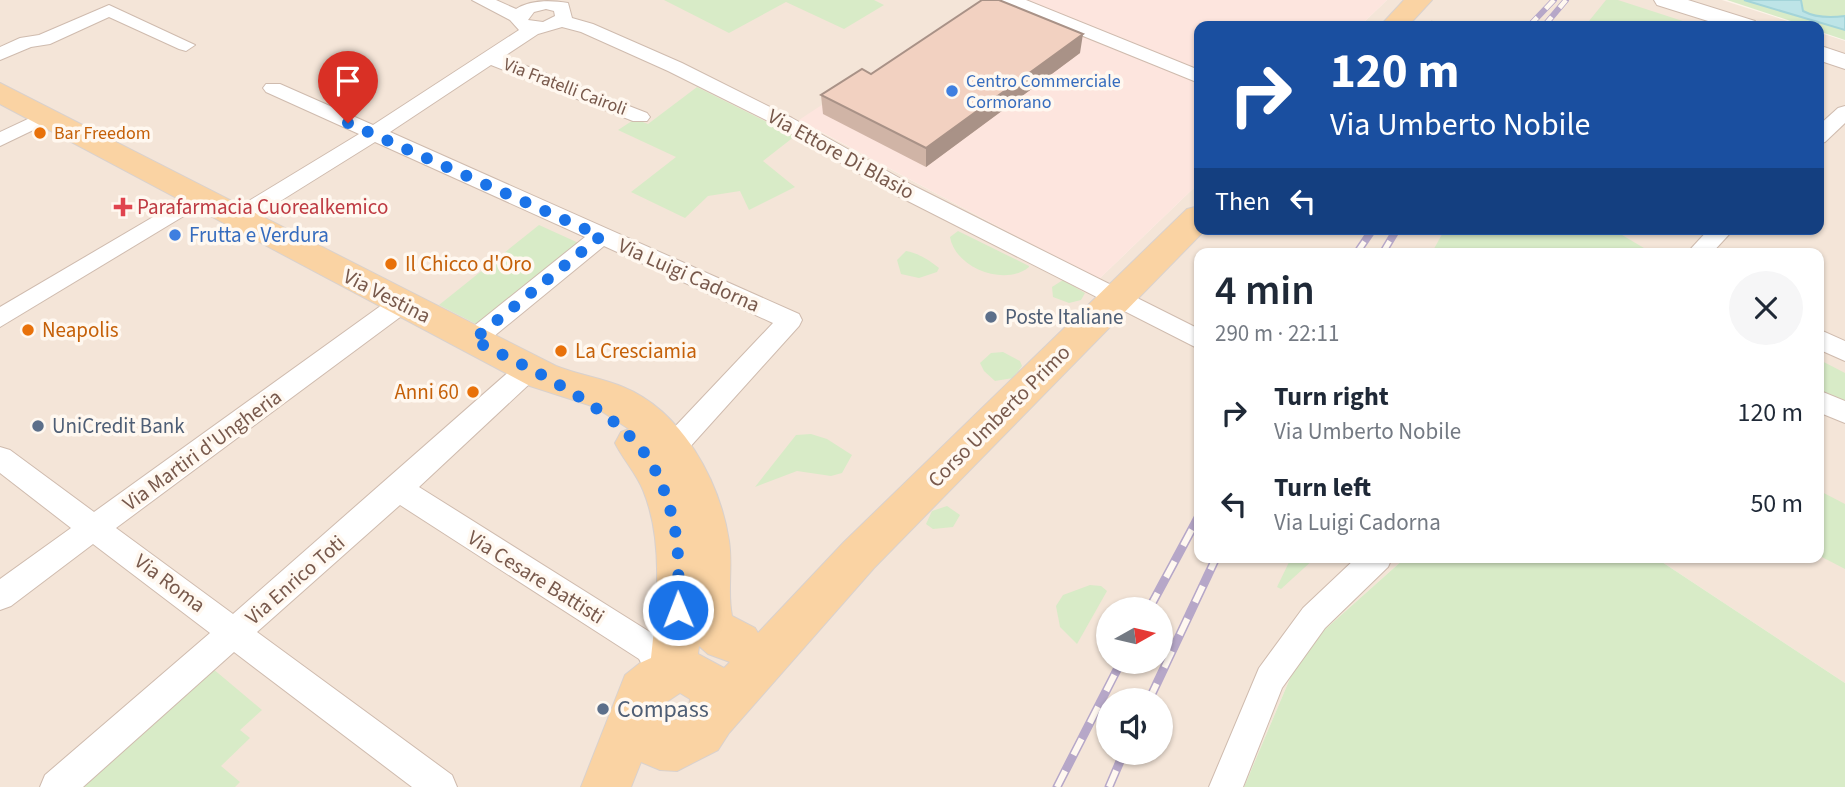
<!DOCTYPE html>
<html lang="en">
<head>
<meta charset="utf-8">
<style>
	:root { --surface:#fff; --page:#f6f6f7; --text:#1f2937; --muted:#747a83 }
	body { margin:0; font-family:"Source Sans 3",sans-serif; background:var(--page); color:var(--text); height:100vh; display:flex; flex-direction:column; font-size:26px; white-space:nowrap }
	* { box-sizing:border-box; margin:0 }
	p { font-size:23px; color:var(--muted) }
	.icon { flex:none; width:38px; height:38px; fill:none; stroke:currentColor; stroke-width:2; stroke-linecap:round; stroke-linejoin:round }
	.map { position:relative; flex:1; overflow:hidden }
	.sheet { position:absolute; left:1194px; top:248px; width:630px; height:315px; display:flex; flex-direction:column; background:var(--surface); border-radius:14px; box-shadow:0 2px 5px #0004 }
	.sheet>* { flex:none }
	.top-card { position:absolute; left:1194px; top:21px; width:630px; height:214px; border-radius:14px; box-shadow:0 2px 5px #0004; background:#1a4fa0; color:#fff; overflow:hidden }
	.needle { width:46px; rotate:82deg }
	.tools { position:absolute; left:1096px; top:597px; display:grid; gap:14px }
	.tools a { display:grid; place-items:center; width:77px; height:77px; border-radius:50%; background:var(--surface); box-shadow:0 2px 5px #0004; font-size:35px }
	.pin { position:absolute; display:grid; place-items:center; width:60px; height:60px; color:#fff; margin:-72px -30px; border-radius:50% 50% 50% 0; rotate:-45deg; box-shadow:0 0 7px #0007 }
	.pin .icon { rotate:45deg }
	.me { position:absolute; width:77px; margin:-38px; rotate:359deg; stroke-linejoin:round; filter:drop-shadow(0 0 5px #0008) }
	.turn { display:flex; align-items:center; gap:24px; height:147px; padding:0 21px; font-size:32px }
	.turn .icon { width:91px; height:91px; stroke-width:2.5 }
	.turn b { display:block; font-size:49px; line-height:60px }
	.then { display:flex; align-items:center; height:66px; padding:0 21px; background:#0003; gap:14px; font-size:26px }
	.round { display:grid; place-items:center; flex:none; width:74px; height:74px; border-radius:37px; background:var(--page) }
	.overview { display:flex; align-items:center; justify-content:space-between; height:119px; padding:0 21px }
	h1 { font-size:42px; font-weight:600; line-height:52px }
	ul { padding:0; list-style:none }
	li { display:flex; align-items:center; gap:21px; height:91px; padding:0 21px }
	li div { flex:1 }
	li b { display:block; font-size:26px }
	li em { font-style:normal }
	.map>svg:first-child { display:block }
	.residential { fill:#f4e5d8; fill-rule:evenodd }
	.commercial { fill:#fde5de }
	.green { fill:#d8ebc7 }
	.water { fill:#bde4e7; stroke:#a3d4d9; stroke-width:2 }
	.lines { fill:none; stroke-linecap:round; stroke-linejoin:round }
	.minor-casing { stroke:#cfbbae; stroke-width:2 }
	.tertiary-casing { stroke:#cfbbae; stroke-width:2 }
	.primary-casing { stroke:#d9d1cd; stroke-width:2 }
	.minor { fill:#fff; fill-rule:evenodd }
	.tertiary { fill:#fff; fill-rule:evenodd }
	.primary { fill:#fad3a3; fill-rule:evenodd }
	.rail-far2-casing { stroke:#b6a7c8; stroke-width:6 }
	.rail-far1-casing { stroke:#b6a7c8; stroke-width:8 }
	.rail-casing { stroke:#b6a7c8; stroke-width:9 }
	.rail-far2 { stroke:#fff8f0; stroke-width:4.5; stroke-dasharray:12; stroke-linecap:butt }
	.rail-far1 { stroke:#fff8f0; stroke-width:5; stroke-dasharray:15; stroke-linecap:butt }
	.rail { stroke:#fff8f0; stroke-width:6; stroke-dasharray:18; stroke-linecap:butt }
	.wall { fill:#d0b4a6 }
	.shaded-wall { fill:#a99287 }
	.building { fill:#f2d1c1; stroke:#a99287; stroke-width:2 }
	.route { stroke:#1a73e8; stroke-width:12; stroke-dasharray:0 21.6 }
	.shop-dot { fill:#3f7fe0; stroke:#fff8f0; stroke-width:2.5 }
	.food-dot { fill:#e8710a; stroke:#fff8f0; stroke-width:2.5 }
	.health-dot { fill:#e0444e; stroke:#fff8f0; stroke-width:2.5 }
	.service-dot { fill:#5c6f8a; stroke:#fff8f0; stroke-width:2.5 }
	.labels { text-anchor:middle; dominant-baseline:central; stroke-width:7; stroke-linejoin:round; paint-order:stroke }
	.far-shop-label { font-size:18px; fill:#366cbe; stroke:#fff8f0; text-anchor:start }
	.far-street-label { font-size:18px; fill:#78594c; stroke:#fff8f0 }
	.far-food-label { font-size:18px; fill:#c56008; stroke:#fff8f0; text-anchor:start }
	.street-label { font-size:21px; fill:#78594c; stroke:#fff8f0 }
	.health-label { font-size:21px; fill:#be3a42; stroke:#fff8f0; text-anchor:start }
	.shop-label { font-size:21px; fill:#366cbe; stroke:#fff8f0; text-anchor:start }
	.food-label { font-size:21px; fill:#c56008; stroke:#fff8f0; text-anchor:start }
	.service-label { font-size:21px; fill:#4e5e75; stroke:#fff8f0; text-anchor:start }
	.near-service-label { font-size:24px; fill:#4e5e75; stroke:#fff8f0; text-anchor:start }
</style>
</head>
<body>
<div class="map">
<svg width="1845" height="787" viewBox="0 0 1845 787">
	<rect width="100%" height="100%" fill="#fdf4ea"/>
	<!-- residential -->
	<g class="residential">
		<path d="M0 0H981L800 121 1098 280 1199 183V229H1818V32L1845 41V683L1656 558H1818V254H1199V558H1405L1302 650 1244 787H0ZM1108 609H1160V662H1108ZM1108 700H1160V752H1108Z"/>
		<polygon points="1387,0 1722,0 1803,26 1360,26"/>
	</g>
	<!-- commercial -->
	<polygon class="commercial" points="981,0 1387,0 1360,26 1199,26 1199,183 1098,280 799,120"/>
	<!-- green -->
	<g class="green">
		<polygon points="664,0 874,0 884,5 844,29 786,2 729,33"/>
		<polygon points="1606,0 1618,0 1698,26 1585,26"/>
		<polygon points="1727,0 1845,0 1845,40 1818,31 1818,26 1806,26"/>
		<polygon points="697,87 795,136 763,161 795,187 749,210 740,191 708,196 685,218 631,192 676,157 618,130 635,119 648,124"/>
		<polygon points="539,225 583,245 484,328 439,305"/>
		<polygon points="1445,229 1612,229 1654,254 1431,254"/>
		<path d="M958 231 1029 266V267C1005 287 955 268 950 237Z"/>
		<path d="M906 251C918 253 929 260 939 268L937 272 919 278 901 274 897 260Z"/>
		<polygon points="1063,280 1085,293 1081,300 1069,303 1053,297 1052,287"/>
		<polygon points="1003,352 1020,361 1022,366 1013,378 995,381 984,371 980,363 991,353"/>
		<polygon points="1818,359 1845,373 1845,404 1818,391"/>
		<polygon points="811,434 827,439 852,455 842,473 831,476 797,471 755,487 796,435"/>
		<polygon points="1818,490 1845,504 1845,569 1818,555"/>
		<polygon points="947,506 960,515 953,527 933,529 926,524 932,511"/>
		<polygon points="1291,558 1315,558 1281,589 1277,587"/>
		<polygon points="1405,558 1656,558 1845,683 1845,787 1244,787 1302,650"/>
		<polygon points="1090,585 1101,586 1107,591 1077,644 1060,627 1056,606 1063,595"/>
		<polygon points="212,668 262,710 240,730 250,738 221,766 240,782 235,787 79,787"/>
	</g>
	<!-- water -->
	<path class="water" d="M1744 0H1801L1803 11C1816 18 1831 18 1845 16V30Z"/>
	<g class="lines">
		<!-- minor casing -->
		<g class="minor-casing">
			<g id="minor">
				<path d="M472 0H496L516 9C530 0 551 0 568 3L572 18 593 24 682 63 792 118 912 185 1199 329V349L896 195 778 126 668 71 581 32 562 27 538 34 503 57 647 113 650 117 647 121H633L491 65 390 132 799 314 802 320 799 326 689 448 683 461 673 464 663 461 659 453 668 434 773 323 604 246 482 346 473 349 464 346 460 340 464 334 585 237 375 142 245 223H229L226 218 229 213 359 134 266 92 263 88 266 84H280L373 125 519 30 510 20ZM546 9 554 11 555 16 543 22 528 20 534 12Z"/>
				<polygon points="1001,0 1026,0 1199,70 1199,83 1004,4"/>
				<polygon points="109,5 195,45 186,51 179,49 109,17 50,44 31,47 0,60 0,47 20,38 39,35"/>
				<polygon points="1845,106 1845,123 1825,142 1818,144 1818,126 1838,108"/>
				<polygon points="45,111 55,117 52,121 0,146 0,132"/>
				<polygon points="199,190 207,192 210,197 207,202 0,327 0,307"/>
				<polygon points="1709,229 1734,229 1711,254 1686,254"/>
				<polygon points="402,294 411,297 414,303 411,309 116,528 233,614 521,361 530,358 539,361 543,368 539,375 419,487 661,639 680,674 675,685 664,689 653,685 639,659 400,505 257,632 452,775 457,787 412,787 234,652 83,787 40,787 45,775 210,633 93,544 11,606 0,610 0,579 71,528 0,473 0,447 10,450 94,512 393,297"/>
				<polygon points="1818,329 1845,341 1845,361 1818,349"/>
				<polygon points="1818,390 1845,401 1845,423 1818,412"/>
				<polygon points="1356,558 1392,558 1388,567 1325,628 1282,688 1243,787 1209,787 1259,668 1303,608"/>
			</g>
		</g>
		<!-- tertiary casing -->
		<g class="tertiary-casing">
			<g id="tertiary">
				<polygon points="1654,0 1688,0 1755,21 1759,26 1724,26 1657,5"/>
				<polygon points="1818,45 1845,54 1845,69 1818,60"/>
			</g>
		</g>
		<!-- primary casing -->
		<g class="primary-casing">
			<g id="primary">
				<polygon points="1404,0 1432,0 1408,26 1380,26"/>
				<path d="M0 83 556 366C578 375 602 378 623 387 682 411 720 481 729 541 733 566 727 591 732 616L755 628 758 633 844 542 1187 209 1199 206V229H1206L874 568 729 733 718 750 677 771 660 770 641 762 631 787H581L625 675 640 663 651 658C657 604 664 541 643 490 636 473 623 459 615 443L621 432 629 429 595 407 530 386 0 104ZM699 646 708 654 730 662 724 668 698 654ZM680 693 690 699 689 709 680 719 666 721 662 717V705Z"/>
			</g>
		</g>
		<!-- minor -->
		<use href="#minor" class="minor"/>
		<!-- tertiary -->
		<use href="#tertiary" class="tertiary"/>
		<!-- primary -->
		<use href="#primary" class="primary"/>
		<!-- rail-far2 casing -->
		<g class="rail-far2-casing">
			<g id="rail-far2">
				<polyline points="1529,26 1554,0"/>
				<polyline points="1544,26 1566,0"/>
			</g>
		</g>
		<!-- rail-far1 casing -->
		<g class="rail-far1-casing">
			<g id="rail-far1">
				<polyline points="1356,254 1373,229"/>
				<polyline points="1382,254 1397,229"/>
			</g>
		</g>
		<!-- rail casing -->
		<g class="rail-casing">
			<g id="rail">
				<polyline points="1149,609 1199,516"/>
				<polyline points="1149,700 1216,558"/>
				<polyline points="1057,787 1121,662"/>
				<polyline points="1109,787 1124,752"/>
			</g>
		</g>
		<!-- rail-far2 -->
		<use href="#rail-far2" class="rail-far2"/>
		<!-- rail-far1 -->
		<use href="#rail-far1" class="rail-far1"/>
		<!-- rail -->
		<use href="#rail" class="rail"/>
	</g>
	<!-- wall -->
	<polygon class="wall" points="1080,53 926,167 823,114 821,95 871,74"/>
	<!-- shaded-wall -->
	<polygon class="shaded-wall" points="1083,34 1080,53 926,167 926,148"/>
	<!-- building -->
	<g class="building">
		<polygon points="982,0 999,0 1083,34 926,148 821,95 862,69 871,74"/>
		<polygon points="1432,22 1442,26 1428,26"/>
	</g>
	<g class="lines">
		<!-- route -->
		<path class="route" d="M348 123 601 236 473 340C527 367 610 405 646 455 661 476 670 505 675 530 680 556 678 584 678 610"/>
	</g>
	<!-- markers -->
	<g class="shop-dot">
		<circle cx="952" cy="91" r="7"/>
		<circle cx="175" cy="235" r="7"/>
	</g>
	<g class="food-dot">
		<circle cx="40" cy="133" r="7"/>
		<circle cx="391" cy="264" r="7"/>
		<circle cx="28" cy="330" r="7"/>
		<circle cx="561" cy="351" r="7"/>
		<circle cx="473" cy="392" r="7"/>
	</g>
	<path class="health-dot" d="M119.5 196.5h7v7h7v7h-7v7h-7v-7h-7v-7h7z"/>
	<g class="service-dot">
		<circle cx="991" cy="317" r="7"/>
		<circle cx="38" cy="426" r="7"/>
		<circle cx="603" cy="709" r="7"/>
	</g>
	<g class="labels">
		<!-- far-shop labels -->
		<g class="far-shop-label">
			<text x="966" y="81">Centro Commerciale<tspan x="966" dy="21">Cormorano</tspan></text>
		</g>
		<!-- far-street labels -->
		<g class="far-street-label">
			<text transform="translate(565 87) rotate(21)">Via Fratelli Cairoli</text>
		</g>
		<!-- far-food labels -->
		<g class="far-food-label">
			<text x="54" y="133">Bar Freedom</text>
		</g>
		<!-- street labels -->
		<g class="street-label">
			<text transform="translate(841 154) rotate(29)">Via Ettore Di Blasio</text>
			<text transform="translate(689 275) rotate(24)">Via Luigi Cadorna</text>
			<text transform="translate(387 296) rotate(27)">Via Vestina</text>
			<text transform="translate(999 416) rotate(-45)">Corso Umberto Primo</text>
			<text transform="translate(202 450) rotate(-36)">Via Martiri d'Ungheria</text>
			<text transform="translate(536 577) rotate(32)">Via Cesare Battisti</text>
			<text transform="translate(295 580) rotate(-41)">Via Enrico Toti</text>
			<text transform="translate(170 583) rotate(37)">Via Roma</text>
		</g>
		<!-- health labels -->
		<g class="health-label">
			<text x="137" y="207">Parafarmacia Cuorealkemico</text>
		</g>
		<!-- shop labels -->
		<g class="shop-label">
			<text x="189" y="235">Frutta e Verdura</text>
		</g>
		<!-- food labels -->
		<g class="food-label">
			<text x="405" y="264">Il Chicco d'Oro</text>
			<text x="42" y="330">Neapolis</text>
			<text x="575" y="351">La Cresciamia</text>
			<text x="459" y="392" text-anchor="end">Anni 60</text>
		</g>
		<!-- service labels -->
		<g class="service-label">
			<text x="1005" y="317">Poste Italiane</text>
			<text x="52" y="426">UniCredit Bank</text>
		</g>
		<!-- near-service labels -->
		<g class="near-service-label">
			<text x="617" y="709">Compass</text>
		</g>
	</g>
</svg>
<div class="tools">
<a><svg class="needle" viewBox="-14 -14 28 28"><path d="M0-13l5 13h-10z" fill="#e53935"/><path d="M0 13l5-13h-10z" fill="#747a83"/></svg></a>
<a><svg class="icon" aria-label="sound" viewBox="0 0 24 24"><path d="M4 9h4l5-4v14l-5-4H4zM17 9q2 3 0 6"/></svg></a>
</div>
<div class="pin" style="left:348px;top:123px;background:#d93025"><svg class="icon" aria-label="arrive" viewBox="0 0 24 24"><path d="M6 21V4h12l-3 4 3 4H6"/></svg></div>
<svg class="me" style="left:678px;top:610px" viewBox="-20 -20 40 40"><circle r="17" fill="#1a73e8" stroke="#fff" stroke-width="3"/><path d="M0-11L8 9 0 5-8 9z" fill="#fff"/></svg>
<div class="top-card">
<div class="turn"><svg class="icon" aria-label="right" viewBox="0 0 24 24"><path d="M7 20v-9h11M14 6l5 5-5 5"/></svg><div><b>120 m</b>Via Umberto Nobile</div></div>
<div class="then">Then<svg class="icon" aria-label="left" viewBox="0 0 24 24"><path d="M17 20v-9H6M10 6l-5 5 5 5"/></svg></div>
</div>
<section class="sheet">
<div class="overview"><div><h1>4 min</h1><p>290 m · 22:11</p></div><a class="round"><svg class="icon" aria-label="close" viewBox="0 0 24 24"><path d="M6 6l12 12M18 6L6 18"/></svg></a></div>
<ul>
<li><svg class="icon" aria-label="right" viewBox="0 0 24 24"><path d="M7 20v-9h11M14 6l5 5-5 5"/></svg><div><b>Turn right</b><p>Via Umberto Nobile</p></div><em>120 m</em></li>
<li><svg class="icon" aria-label="left" viewBox="0 0 24 24"><path d="M17 20v-9H6M10 6l-5 5 5 5"/></svg><div><b>Turn left</b><p>Via Luigi Cadorna</p></div><em>50 m</em></li>
</ul>
</section>
</div>
</body>
</html>
